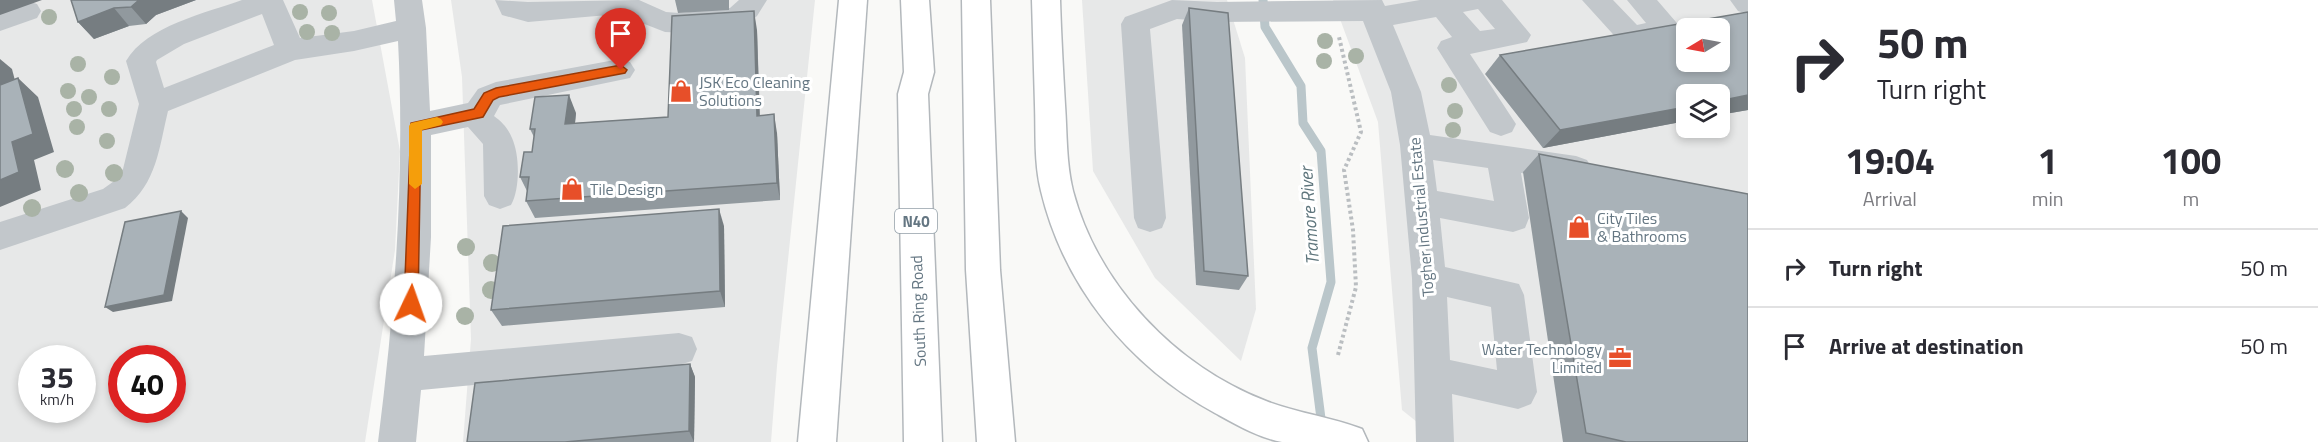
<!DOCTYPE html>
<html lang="en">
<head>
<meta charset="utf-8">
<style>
	:root { --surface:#fff; --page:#f2f2f3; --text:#2b2b33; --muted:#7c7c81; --line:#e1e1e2 }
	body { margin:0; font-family:"Titillium Web",sans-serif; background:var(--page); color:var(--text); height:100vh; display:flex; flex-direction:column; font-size:22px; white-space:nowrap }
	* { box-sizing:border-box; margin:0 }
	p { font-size:20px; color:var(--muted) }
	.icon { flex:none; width:33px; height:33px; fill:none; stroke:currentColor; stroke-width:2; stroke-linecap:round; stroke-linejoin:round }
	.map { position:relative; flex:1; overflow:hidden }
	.drawer { display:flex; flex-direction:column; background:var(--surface); width:570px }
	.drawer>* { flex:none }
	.guide { background:#fff; color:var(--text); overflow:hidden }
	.needle { width:39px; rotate:260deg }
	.buttons { position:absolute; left:1676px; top:18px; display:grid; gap:12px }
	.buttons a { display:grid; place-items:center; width:54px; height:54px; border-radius:9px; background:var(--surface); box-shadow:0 3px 9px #0003; font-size:30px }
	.speed { position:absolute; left:18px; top:345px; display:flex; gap:12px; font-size:30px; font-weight:700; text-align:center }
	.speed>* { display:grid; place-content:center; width:78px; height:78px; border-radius:50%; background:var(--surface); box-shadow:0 3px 9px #0003; line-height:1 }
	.speed small { font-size:15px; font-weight:400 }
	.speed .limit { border:9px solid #d22; background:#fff; color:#111 }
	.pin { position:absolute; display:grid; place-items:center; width:51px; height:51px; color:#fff; margin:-62px -26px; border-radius:50% 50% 50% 0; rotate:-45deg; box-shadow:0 0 6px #0007 }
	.pin .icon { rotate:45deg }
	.me { position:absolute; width:66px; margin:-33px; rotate:3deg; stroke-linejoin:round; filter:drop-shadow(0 0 4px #0008) }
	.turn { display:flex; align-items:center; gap:21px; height:126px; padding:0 30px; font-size:27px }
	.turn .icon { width:78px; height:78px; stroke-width:2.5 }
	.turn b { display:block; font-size:42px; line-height:51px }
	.eta { display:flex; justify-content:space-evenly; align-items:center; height:102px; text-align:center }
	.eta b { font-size:36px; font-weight:700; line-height:42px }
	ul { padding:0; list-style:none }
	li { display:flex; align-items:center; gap:18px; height:78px; padding:0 30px; border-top:2px solid var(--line) }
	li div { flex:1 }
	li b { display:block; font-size:22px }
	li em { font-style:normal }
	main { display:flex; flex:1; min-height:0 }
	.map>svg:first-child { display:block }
	.built { fill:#e7e8e8; fill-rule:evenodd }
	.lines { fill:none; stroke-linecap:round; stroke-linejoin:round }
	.stream { stroke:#bac6ca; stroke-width:9 }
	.highway-casing { stroke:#b3b8bc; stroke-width:3 }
	.path { stroke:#babec1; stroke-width:4; stroke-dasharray:3 3; stroke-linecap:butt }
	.minor { fill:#c2c7cb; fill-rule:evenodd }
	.highway { fill:#fff; fill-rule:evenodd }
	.tree { fill:#a9b3a6 }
	.wall { fill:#91999e }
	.shaded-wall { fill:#767d81 }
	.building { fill:#a9b2b8; stroke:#767d81; stroke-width:1.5; fill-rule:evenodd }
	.route { fill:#ea580c; stroke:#983908; stroke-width:1.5 }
	.slow { fill:#f59e0b }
	.labels { text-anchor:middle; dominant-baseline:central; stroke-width:6; stroke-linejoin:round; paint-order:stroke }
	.shield { fill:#fff; stroke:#929fa8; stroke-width:1.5 }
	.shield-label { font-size:15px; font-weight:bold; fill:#647682 }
	.poi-label { font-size:16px; fill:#647682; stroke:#fff; text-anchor:start }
	.street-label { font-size:16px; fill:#647682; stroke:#fff }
	.water-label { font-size:18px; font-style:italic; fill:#5e757c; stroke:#fff }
</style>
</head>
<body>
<main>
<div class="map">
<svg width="1748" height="442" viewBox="0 0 1748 442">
	<rect width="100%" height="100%" fill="#f9f9f7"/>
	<!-- built -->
	<g class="built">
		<path d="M0 0H372L400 151 395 250 365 442H0ZM32 358H82V410H32ZM122 358H172V410H122Z"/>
		<polygon points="451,0 815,0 777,366 771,442 463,442 471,339 462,77"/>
		<polygon points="1082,0 1227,0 1245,58 1256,309 1241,361 1155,278 1093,171"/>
		<path d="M1333 0H1748V442H1442L1402 410 1378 122ZM1686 28H1719V62H1686ZM1686 94H1719V128H1686Z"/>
	</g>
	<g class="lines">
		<!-- stream -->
		<polyline class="stream" points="1263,0 1265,27 1301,86 1303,123 1321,151 1331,282 1312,348 1324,442"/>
		<!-- highway casing -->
		<g class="highway-casing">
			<g id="highway">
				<polygon points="839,0 867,0 836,442 798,442"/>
				<polygon points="901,0 929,0 934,72 928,94 942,442 904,442 898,94 904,72"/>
				<polygon points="962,0 990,0 1000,270 1015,442 977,442 966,270"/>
				<path d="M1032 0H1060C1061 35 1063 70 1065 105 1067 133 1066 163 1073 191 1098 285 1175 366 1266 401 1297 413 1331 417 1362 429L1368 442C1343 442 1306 442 1282 442 1259 438 1235 424 1215 413 1129 366 1064 287 1041 191 1034 163 1036 133 1035 105 1034 70 1033 35 1032 0Z"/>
			</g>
		</g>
		<!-- path -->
		<polyline class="path" points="1338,355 1356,287 1353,230 1344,170 1361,132 1339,37"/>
		<!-- minor -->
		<g class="minor">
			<path d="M242 0H283L300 38 354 31 396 21 394 0H422L426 28 430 111 468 103 478 89 496 82 620 59 630 62 635 70 630 78 500 105 494 116C502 122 508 128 512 138 520 156 520 189 511 205L500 209 489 205 484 196 483 144 468 127 431 135V237L424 356 679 333 692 337 697 349 692 361 679 365 421 390 416 442H378C395 309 405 175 398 41L354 51 295 60 168 111C159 148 157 183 125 208L0 250V222L103 189 117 179 123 169 139 104 126 61C146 26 206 13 242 0ZM262 14 274 45 164 88 156 62 157 60 184 44Z"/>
			<polygon points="495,0 528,2 639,0 666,12 679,13 730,8 739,0 767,0 757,16 750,22 721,30 688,33 665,32 619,14 528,22 502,15"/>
			<path d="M1172 0 1217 2 1382 0 1385 6 1420 0H1502L1531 35 1527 42 1470 54 1516 124 1512 132 1501 136 1490 132 1437 48 1441 41 1452 37 1436 17 1393 25 1421 92 1430 135 1576 156 1587 160 1592 169 1587 178 1576 182 1521 173 1529 218 1525 228 1513 232 1440 218 1445 267 1519 284 1524 295 1537 392 1531 404 1518 409 1452 394 1454 442H1416L1412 278 1400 145 1391 92 1363 21 1217 22 1177 19 1150 29 1166 218 1162 228 1150 232 1138 228 1134 218 1121 24 1125 17ZM1478 9 1495 29 1480 31 1463 12ZM1433 160 1488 168 1494 201 1437 191ZM1447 297 1491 307 1497 370 1450 360Z"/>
			<polygon points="1582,0 1613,0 1637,25 1646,23 1627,0 1657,0 1682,29 1678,36 1631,46 1621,43"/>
			<polygon points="1730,0 1748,0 1748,14 1738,11"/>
			<polygon points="27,1 37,4 41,11 37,18 0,31 0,10"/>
		</g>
		<!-- highway -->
		<use href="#highway" class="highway"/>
	</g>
	<!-- trees -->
	<g class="tree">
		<circle cx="300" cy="12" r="8"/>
		<circle cx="329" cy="13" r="8"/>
		<circle cx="49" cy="17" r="8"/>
		<circle cx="307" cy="32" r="8"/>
		<circle cx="332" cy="33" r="8"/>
		<circle cx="1325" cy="41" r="8"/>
		<circle cx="1356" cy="56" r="8"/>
		<circle cx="1324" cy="61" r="8"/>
		<circle cx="78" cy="64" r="8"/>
		<circle cx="112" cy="77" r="8"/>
		<circle cx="1449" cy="85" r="8"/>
		<circle cx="68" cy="91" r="8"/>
		<circle cx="89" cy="97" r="8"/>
		<circle cx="74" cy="109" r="8"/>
		<circle cx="109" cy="109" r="8"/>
		<circle cx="1455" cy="111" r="8"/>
		<circle cx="77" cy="127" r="8"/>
		<circle cx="1453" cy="130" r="8"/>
		<circle cx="107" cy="141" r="8"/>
		<circle cx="65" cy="169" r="9"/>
		<circle cx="114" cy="173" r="9"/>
		<circle cx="79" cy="193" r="9"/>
		<circle cx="32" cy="208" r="9"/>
		<circle cx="466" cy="247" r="9"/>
		<circle cx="492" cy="263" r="9"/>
		<circle cx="491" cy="290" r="9"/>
		<circle cx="465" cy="316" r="9"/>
	</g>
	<!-- wall -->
	<g class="wall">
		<polygon points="71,0 196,0 156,15 146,24 129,26 94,39 78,22"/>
		<polygon points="675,0 729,0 729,10 678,13"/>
		<polygon points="1189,8 1248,276 1239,290 1196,285 1182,25"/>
		<polygon points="1748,12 1748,110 1719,115 1719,94 1686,94 1686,121 1543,148 1485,74 1500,55"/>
		<polygon points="757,30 760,116 777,133 780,200 535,218 526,201 527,191 520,177 532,152 534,137 530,129 576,113 575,123 668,117"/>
		<polygon points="1539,154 1748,442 1563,442 1523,172"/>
		<polygon points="724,226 725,307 502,326 491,310"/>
		<polygon points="690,364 695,377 694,442 467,442"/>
	</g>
	<!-- shaded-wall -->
	<g class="shaded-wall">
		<polygon points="0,0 42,0 0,15"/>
		<polygon points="139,0 196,0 156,15 146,24 131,7"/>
		<polygon points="114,8 129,26 94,39 78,22"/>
		<polygon points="754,11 757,30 760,134 757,116"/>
		<polygon points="0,59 12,69 21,104 0,86"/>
		<polygon points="18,78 38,97 54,152 34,160 41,190 0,207 0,180 12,142"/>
		<polygon points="569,95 576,113 573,142 565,124"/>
		<polygon points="1748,95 1748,110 1719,115 1719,101"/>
		<polygon points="1686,107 1686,121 1543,148 1560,130"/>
		<polygon points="774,114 777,133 780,200 777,183"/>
		<polygon points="719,209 724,226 725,307 720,291"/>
		<polygon points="181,211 188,218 172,301 113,312 105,307"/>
		<polygon points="690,364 695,377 694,442 689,431"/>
	</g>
	<!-- building -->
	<g class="building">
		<polygon points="71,0 139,0 131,7 114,8 78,22"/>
		<polygon points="1189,8 1228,13 1248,276 1204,271"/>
		<polygon points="754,11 757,116 774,114 777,183 526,201 529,177 520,177 524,152 532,152 535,129 530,129 535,97 569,95 565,124 668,117 672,16"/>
		<path d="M1748 12V95L1719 101V94H1686V107L1560 130 1500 55ZM1686 28H1719V62H1686Z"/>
		<polygon points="18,78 33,134 12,142 19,172 0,180 0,85"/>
		<polygon points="1539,154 1748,194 1748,442 1626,442 1586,433"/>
		<polygon points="719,209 720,291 491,310 503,226"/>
		<polygon points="181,211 164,295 105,307 125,222"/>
		<polygon points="690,364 689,431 565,442 467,442 475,383"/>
	</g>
	<!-- route -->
	<polygon class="route" points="621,65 627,70 625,73 499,97 493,100 483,117 421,130 418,304 416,309 411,310 406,309 404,304 411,123 474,109 484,93 496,88"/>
	<!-- slow -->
	<polygon class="slow" points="437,117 441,119 443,122 441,125 422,130 422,184 415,189 409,184 409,126 411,123"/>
	<!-- icons -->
	<defs>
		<g id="shop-bare" transform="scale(1.8)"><path d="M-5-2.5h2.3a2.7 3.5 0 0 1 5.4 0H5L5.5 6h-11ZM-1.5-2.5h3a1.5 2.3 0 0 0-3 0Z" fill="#e74f29" stroke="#fff" stroke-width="2.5" paint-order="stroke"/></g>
		<g id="office-bare" transform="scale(1.8)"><path d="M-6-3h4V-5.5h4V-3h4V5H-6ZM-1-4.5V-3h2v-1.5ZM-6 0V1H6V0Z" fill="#e74f29" stroke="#fff" stroke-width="2.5" paint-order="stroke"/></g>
	</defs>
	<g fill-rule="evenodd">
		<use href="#shop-bare" x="681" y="91"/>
		<use href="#shop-bare" x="572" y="189"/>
		<use href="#shop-bare" x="1579" y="227"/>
		<use href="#office-bare" x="1620" y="358"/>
	</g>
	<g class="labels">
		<!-- shield labels -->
		<rect class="shield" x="895" y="209" width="42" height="24" rx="4.5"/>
		<g class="shield-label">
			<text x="916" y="221">N40</text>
		</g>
		<!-- poi labels -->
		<g class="poi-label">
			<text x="699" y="82">JSK Eco Cleaning<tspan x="699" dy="18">Solutions</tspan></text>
			<text x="590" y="189">Tile Design</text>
			<text x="1597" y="218">City Tiles<tspan x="1597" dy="18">&amp; Bathrooms</tspan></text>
			<text x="1602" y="349" text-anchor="end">Water Technology<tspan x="1602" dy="18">Limited</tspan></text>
		</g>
		<!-- street labels -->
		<g class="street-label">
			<text transform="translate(1421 217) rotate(-95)">Togher Industrial Estate</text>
			<text transform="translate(918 311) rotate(-92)">South Ring Road</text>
		</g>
		<!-- water labels -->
		<g class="water-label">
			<text transform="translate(1309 216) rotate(-94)">Tramore River</text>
		</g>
	</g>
</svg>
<div class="buttons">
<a><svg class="needle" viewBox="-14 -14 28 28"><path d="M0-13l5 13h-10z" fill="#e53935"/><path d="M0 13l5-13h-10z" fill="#7c7c81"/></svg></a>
<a><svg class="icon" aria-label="layers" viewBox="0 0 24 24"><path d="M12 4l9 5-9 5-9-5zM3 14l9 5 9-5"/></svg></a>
</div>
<div class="speed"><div>35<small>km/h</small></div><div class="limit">40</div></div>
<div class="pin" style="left:621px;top:70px;background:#d93025"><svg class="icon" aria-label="arrive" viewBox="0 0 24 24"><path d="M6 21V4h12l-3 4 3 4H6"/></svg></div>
<svg class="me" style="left:411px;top:304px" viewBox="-20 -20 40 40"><circle r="19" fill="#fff"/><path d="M0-13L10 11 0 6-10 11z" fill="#ea580c"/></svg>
</div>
<section class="drawer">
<div class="guide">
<div class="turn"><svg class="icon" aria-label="right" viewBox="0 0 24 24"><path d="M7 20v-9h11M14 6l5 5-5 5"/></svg><div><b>50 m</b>Turn right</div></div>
</div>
<div class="eta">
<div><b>19:04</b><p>Arrival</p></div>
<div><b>1</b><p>min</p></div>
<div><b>100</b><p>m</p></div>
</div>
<ul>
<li><svg class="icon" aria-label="right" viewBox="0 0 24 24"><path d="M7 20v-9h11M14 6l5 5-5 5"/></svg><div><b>Turn right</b></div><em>50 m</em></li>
<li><svg class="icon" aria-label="arrive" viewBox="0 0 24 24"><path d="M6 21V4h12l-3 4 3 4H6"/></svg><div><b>Arrive at destination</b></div><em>50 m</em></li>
</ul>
</section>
</main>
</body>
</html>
